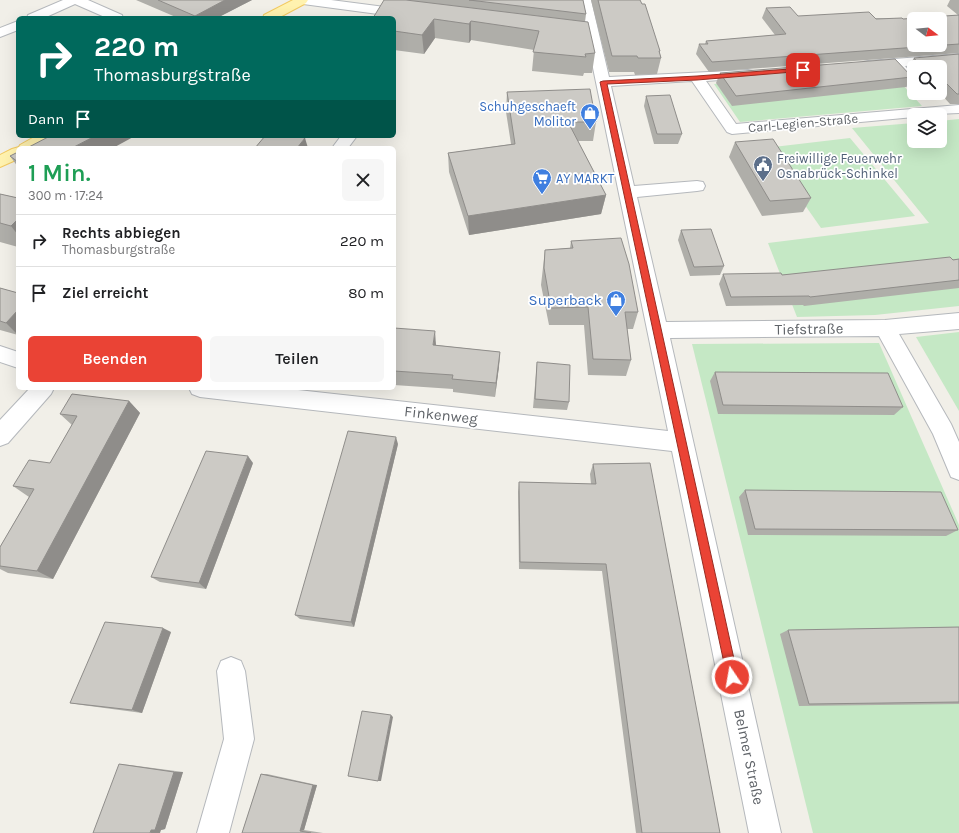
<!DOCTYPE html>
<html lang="de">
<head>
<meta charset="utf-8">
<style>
	:root { --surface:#fff; --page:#f6f6f6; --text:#202124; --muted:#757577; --line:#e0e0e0; --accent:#ea4335 }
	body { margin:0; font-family:Karla,sans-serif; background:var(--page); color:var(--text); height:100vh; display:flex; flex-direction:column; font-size:15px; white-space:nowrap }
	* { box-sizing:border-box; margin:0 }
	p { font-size:13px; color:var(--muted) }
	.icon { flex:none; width:22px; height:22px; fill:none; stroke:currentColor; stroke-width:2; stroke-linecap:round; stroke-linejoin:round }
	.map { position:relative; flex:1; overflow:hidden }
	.details { position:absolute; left:16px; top:146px; width:380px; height:244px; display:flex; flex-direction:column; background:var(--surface); border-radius:6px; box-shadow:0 4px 16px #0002 }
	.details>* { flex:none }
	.hud { position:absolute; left:16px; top:16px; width:380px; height:122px; border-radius:6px; box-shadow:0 4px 16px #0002; background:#00695c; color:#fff; overflow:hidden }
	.needle { width:26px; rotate:106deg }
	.buttons { position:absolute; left:907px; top:12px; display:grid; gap:8px }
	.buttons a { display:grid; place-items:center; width:40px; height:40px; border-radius:6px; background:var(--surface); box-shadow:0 4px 16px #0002; font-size:20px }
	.pin { position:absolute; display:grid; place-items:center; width:34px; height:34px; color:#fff; margin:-17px; border-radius:8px; box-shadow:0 2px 6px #0006 }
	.me { position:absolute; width:44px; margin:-22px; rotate:348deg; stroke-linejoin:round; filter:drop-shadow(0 0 3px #0008) }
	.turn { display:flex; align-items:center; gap:14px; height:84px; padding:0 12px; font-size:18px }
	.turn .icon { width:52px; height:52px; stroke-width:2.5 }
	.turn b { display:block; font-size:28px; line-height:34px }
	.then { display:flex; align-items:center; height:38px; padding:0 12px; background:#0003; gap:8px; font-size:15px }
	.round { display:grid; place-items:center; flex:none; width:42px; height:42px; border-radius:6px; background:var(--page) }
	.overview { display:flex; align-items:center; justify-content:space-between; height:68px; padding:0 12px }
	h1 { font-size:24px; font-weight:600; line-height:30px; color:#1e9e55 }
	.action { display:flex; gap:8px; margin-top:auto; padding:8px 12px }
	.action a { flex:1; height:46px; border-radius:6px; background:var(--accent); color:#fff; font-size:16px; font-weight:600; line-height:46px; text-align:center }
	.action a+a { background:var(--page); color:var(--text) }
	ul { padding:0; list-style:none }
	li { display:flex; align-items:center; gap:12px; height:52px; padding:0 12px; border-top:1px solid var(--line) }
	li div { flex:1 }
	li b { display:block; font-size:15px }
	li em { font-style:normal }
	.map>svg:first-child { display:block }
	.green { fill:#c5e8c5 }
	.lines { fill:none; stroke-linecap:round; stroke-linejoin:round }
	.minor-casing { stroke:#b5b8bc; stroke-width:2 }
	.major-casing { stroke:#f2c960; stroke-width:2 }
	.minor { fill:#fff; fill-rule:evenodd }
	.major { fill:#fff2af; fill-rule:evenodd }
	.wall { fill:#afaea9 }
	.shaded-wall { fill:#8f8d8a }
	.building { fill:#cccac5; stroke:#8f8d8a; fill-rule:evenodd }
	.route { fill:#ea4335; stroke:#982c22 }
	.labels { text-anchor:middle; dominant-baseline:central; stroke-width:3.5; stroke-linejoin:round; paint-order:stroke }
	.far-shop-label { font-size:13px; fill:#366cbe; stroke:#fff; text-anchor:end }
	.far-street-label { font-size:13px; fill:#5f6368; stroke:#fff }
	.far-service-label { font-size:13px; fill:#4e5e75; stroke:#fff; text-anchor:start }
	.shop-label { font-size:15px; fill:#366cbe; stroke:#fff; text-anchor:end }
	.street-label { font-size:15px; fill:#5f6368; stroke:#fff }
</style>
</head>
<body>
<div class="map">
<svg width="959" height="833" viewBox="0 0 959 833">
	<rect width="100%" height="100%" fill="#f1efe8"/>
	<!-- green -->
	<g class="green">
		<polygon points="890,71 922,106 740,122 714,84"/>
		<polygon points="959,119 959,306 875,315 797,317 768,243 929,223 852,128 914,123 914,141 940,141 940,121"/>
		<polygon points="850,138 915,216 821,228 765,148"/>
		<polygon points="959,332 959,411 916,337"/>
		<polygon points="879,343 959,525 959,833 813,833 692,344"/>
	</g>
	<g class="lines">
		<!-- minor casing -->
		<g class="minor-casing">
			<g id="minor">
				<polygon points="63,0 88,0 122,15 123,18 107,18 75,4 44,18 27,18 28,15"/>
				<polygon points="297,0 331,0 408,10 413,11 414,14 413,17 408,18 303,4 299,3"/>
				<polygon points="579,0 591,0 609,77 748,70 753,71 755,74 753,77 748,78 706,81 736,124 959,105 959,113 914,115 914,117 732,134 727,132 692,81 611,86 634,186 697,181 703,182 705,186 703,190 697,191 637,197 666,322 885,320 959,313 959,329 899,334 951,424 959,442 959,480 951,477 933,434 879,336 670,338 781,833 749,833 672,451 200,397 192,394 189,388 280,388 668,431"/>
				<polygon points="18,21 18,30 0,37 0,28"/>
				<polygon points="959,54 959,62 905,66 914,76 914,89 909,88 890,67 868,69 863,68 861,65 863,62 868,61"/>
				<polygon points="341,136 357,136 348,148 332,148"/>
				<polygon points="0,346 18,352 18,368 0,362"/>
				<polygon points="30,388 54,388 51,394 8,443 0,446 0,420"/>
				<polygon points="231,657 241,661 245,671 254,739 229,833 197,833 224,739 217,671 221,661"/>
			</g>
		</g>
		<!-- major casing -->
		<g class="major-casing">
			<g id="major">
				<polygon points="293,0 308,0 306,3 278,18 263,18 264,15"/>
				<path d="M36 136H56C47 148 31 148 18 148V159L0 167V155L12 149 19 147 20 145Z"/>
			</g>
		</g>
		<!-- minor -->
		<use href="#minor" class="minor"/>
		<!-- major -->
		<use href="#major" class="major"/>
	</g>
	<!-- wall -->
	<g class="wall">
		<polygon points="136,0 252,0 217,18 178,18"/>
		<polygon points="384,0 583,0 586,14 585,22 595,53 592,73 584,73 583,76 532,71 534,50 471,40 469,43 435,38 424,54 394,50 394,18"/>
		<polygon points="591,0 640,0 660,51 660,54 661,58 657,74 635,75 634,72 609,72"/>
		<polygon points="950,0 959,0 959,53 709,72 696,54 699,44 705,44 706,41 775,35 762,18 766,8 798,16 903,19 958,15 947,6"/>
		<polygon points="959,54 959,104 950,104 940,93 940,67 914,67 914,74 908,67 914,58"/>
		<polygon points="720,73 912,77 906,87 732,106 716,83"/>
		<polygon points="507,92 596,122 593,141 578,141 606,195 601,214 469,235 449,172 448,153 511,144 506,112"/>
		<polygon points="646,96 682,134 678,144 654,144 644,106"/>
		<polygon points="735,142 811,198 803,212 762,216 729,157"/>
		<polygon points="18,152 18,167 10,156"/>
		<polygon points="0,194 18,198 18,247 0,242"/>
		<polygon points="681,230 724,266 720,275 690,276 678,240"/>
		<polygon points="571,241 638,312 633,329 627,329 631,360 626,376 588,375 584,325 549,325 541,285 545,250 570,248"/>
		<polygon points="959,259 959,288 804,306 803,305 726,306 719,284 723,274 782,275"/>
		<polygon points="0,288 18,293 18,335 0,330"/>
		<polygon points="394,330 436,345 500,352 499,366 495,397 453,392 453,389 394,385"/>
		<polygon points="537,362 569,402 567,410 533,408"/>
		<polygon points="715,372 903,407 894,415 718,414 710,381"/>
		<polygon points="129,401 140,413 53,579 8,573 0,569 0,547 29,497 13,486 50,463 72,425 60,414"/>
		<polygon points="398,444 354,627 300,619 295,615"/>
		<polygon points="253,463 206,589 160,582 151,577"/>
		<polygon points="593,464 720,833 636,833 602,571 519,569 518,492 519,482 591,484 590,474"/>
		<polygon points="745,490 958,530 946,536 748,535 739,497"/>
		<polygon points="959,627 959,704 799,706 780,634 788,630"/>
		<polygon points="171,632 142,713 82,705 70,703"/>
		<polygon points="119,764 130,765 183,772 165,829 161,830"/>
		<polygon points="261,774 267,774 317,785 304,830 323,833 242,833"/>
	</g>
	<!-- shaded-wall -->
	<g class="shaded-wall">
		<polygon points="225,0 252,0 217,18 196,18 195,16"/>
		<polygon points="434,19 435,38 424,54 422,35"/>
		<polygon points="471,21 471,40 469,43 469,24"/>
		<polygon points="95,136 135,136 113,148 75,148 74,147"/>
		<polygon points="305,138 308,148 297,148"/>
		<polygon points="394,160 395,169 394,171"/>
		<polygon points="606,195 601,214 469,235 468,216"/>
		<polygon points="18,219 18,235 11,226"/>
		<polygon points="18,310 18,335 6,323"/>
		<polygon points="435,331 436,345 433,345"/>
		<polygon points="500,352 499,366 495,397 496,383"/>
		<polygon points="129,401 140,413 53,579 37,571"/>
		<polygon points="396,437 398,444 354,627 351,622"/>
		<polygon points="248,456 253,463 206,589 199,583"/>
		<polygon points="163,628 171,632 142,713 132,710"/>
		<polygon points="391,715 393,717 381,781 378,781"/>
		<polygon points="174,772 183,772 165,829 161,830 160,833 150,833"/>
		<polygon points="313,785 317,785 304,830 300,831"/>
	</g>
	<!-- building -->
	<g class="building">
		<polygon points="158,0 225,0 195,16"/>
		<polygon points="384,0 406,0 588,22 595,53 585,54 586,57 533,52 539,31 471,21 469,24 434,19 422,35 394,31 394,18 373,18"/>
		<polygon points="469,0 583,0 586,14"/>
		<polygon points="598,0 640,0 642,4 645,4 660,51 659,51 661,58 638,58 637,56 612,56"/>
		<path d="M790 7 798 16 869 12 876 19 902 18 903 19 959 15V44L712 62 699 44H708L706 41 786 34 766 8ZM914 19H940V45H914Z"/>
		<polygon points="959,54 959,94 957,94 940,77 940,67 921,67 914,58"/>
		<polygon points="895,59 912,77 736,96 720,73"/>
		<polygon points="590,89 596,122 568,122 606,195 468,216 448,153 515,144 507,92"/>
		<polygon points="670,95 682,134 657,134 646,96"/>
		<polygon points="50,136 95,136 74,147 81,148 27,148"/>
		<polygon points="265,136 296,136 305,138 297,148 255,148"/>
		<polygon points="773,139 811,198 770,201 735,142"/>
		<polygon points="18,152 18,162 10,156"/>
		<polygon points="0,194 18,198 18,219 11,226 0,223"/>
		<polygon points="711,229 724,266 694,267 681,230"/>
		<polygon points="621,238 629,264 638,312 625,312 631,360 593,359 588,307 551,308 544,268 545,250 573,248 571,241"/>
		<polygon points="950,257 953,260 959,259 959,280 810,297 809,296 731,297 723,274 781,273 782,275"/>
		<polygon points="0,288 18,293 18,310 6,323 0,321"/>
		<polygon points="394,328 435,331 433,345 500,352 496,383 452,379 453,375 394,371"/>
		<polygon points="537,362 570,365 569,402 535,399"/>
		<polygon points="715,372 888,373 903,407 723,405"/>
		<polygon points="72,394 129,401 37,571 0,566 0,547 34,489 13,486 29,460 50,463 77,416 60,414"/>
		<polygon points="348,431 396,437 351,622 295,615"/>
		<polygon points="206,451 248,456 199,583 151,577"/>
		<polygon points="650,463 720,833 642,833 606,564 520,562 519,482 596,484 593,464"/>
		<polygon points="745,490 941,492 958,530 755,529"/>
		<polygon points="105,622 163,628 132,710 70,703"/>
		<polygon points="959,627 959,702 809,704 788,630"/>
		<polygon points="362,711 391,715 378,781 348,776"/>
		<polygon points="119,764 174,772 155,830 151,830 150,833 93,833"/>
		<polygon points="261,774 313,785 300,831 311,833 242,833"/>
	</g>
	<!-- route -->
	<polygon class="route" points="803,68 805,68 805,71 697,80 607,84 738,677 736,681 732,683 728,681 727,677 600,82 603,81 697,76"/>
	<!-- icons -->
	<defs>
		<g id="shop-pin" transform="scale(1)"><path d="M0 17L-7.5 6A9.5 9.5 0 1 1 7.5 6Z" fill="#3f7fe0" stroke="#fff"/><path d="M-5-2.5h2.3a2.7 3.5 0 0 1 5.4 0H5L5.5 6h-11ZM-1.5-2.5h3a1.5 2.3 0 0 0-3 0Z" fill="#fff"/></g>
		<g id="civic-pin" transform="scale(1)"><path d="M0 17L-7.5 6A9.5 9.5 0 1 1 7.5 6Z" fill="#5c6f8a" stroke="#fff"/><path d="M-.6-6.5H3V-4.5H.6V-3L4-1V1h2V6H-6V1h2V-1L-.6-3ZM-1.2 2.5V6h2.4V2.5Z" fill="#fff"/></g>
		<g id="supermarket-pin" transform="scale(1)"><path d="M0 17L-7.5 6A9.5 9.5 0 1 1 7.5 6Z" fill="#3f7fe0" stroke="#fff"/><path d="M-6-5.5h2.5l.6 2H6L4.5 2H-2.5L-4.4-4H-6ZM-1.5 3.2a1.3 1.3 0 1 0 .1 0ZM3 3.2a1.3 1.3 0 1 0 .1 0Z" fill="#fff"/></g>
	</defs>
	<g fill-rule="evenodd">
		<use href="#shop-pin" x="590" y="113"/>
		<use href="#civic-pin" x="763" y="165"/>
		<use href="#supermarket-pin" x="542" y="178"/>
		<use href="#shop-pin" x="616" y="300"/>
	</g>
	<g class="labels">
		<!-- far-shop labels -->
		<g class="far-shop-label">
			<text x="576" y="106">Schuhgeschaeft<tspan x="576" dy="15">Molitor</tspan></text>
			<text x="556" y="178" text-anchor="start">AY MARKT</text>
		</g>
		<!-- far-street labels -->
		<g class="far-street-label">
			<text transform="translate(803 123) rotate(-5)">Carl-Legien-Straße</text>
		</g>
		<!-- far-service labels -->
		<g class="far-service-label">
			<text x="777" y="158">Freiwillige Feuerwehr<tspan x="777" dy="15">Osnabrück-Schinkel</tspan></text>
		</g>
		<!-- shop labels -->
		<g class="shop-label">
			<text x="602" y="300">Superback</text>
		</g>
		<!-- street labels -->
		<g class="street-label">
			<text transform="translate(809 329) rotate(-1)">Tiefstraße</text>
			<text transform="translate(441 415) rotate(6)">Finkenweg</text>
			<text transform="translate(749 757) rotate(78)">Belmer Straße</text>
		</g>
	</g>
</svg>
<div class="buttons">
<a><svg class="needle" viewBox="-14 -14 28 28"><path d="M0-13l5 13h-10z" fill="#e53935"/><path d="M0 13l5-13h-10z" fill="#757577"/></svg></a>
<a><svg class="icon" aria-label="search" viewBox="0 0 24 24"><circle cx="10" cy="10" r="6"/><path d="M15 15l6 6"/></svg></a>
<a><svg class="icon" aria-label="layers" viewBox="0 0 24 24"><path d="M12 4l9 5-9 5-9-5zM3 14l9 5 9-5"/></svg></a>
</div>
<div class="pin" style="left:803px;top:70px;background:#d93025"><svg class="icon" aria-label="arrive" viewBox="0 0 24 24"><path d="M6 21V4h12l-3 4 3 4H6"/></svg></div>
<svg class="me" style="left:732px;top:677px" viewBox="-20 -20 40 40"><circle r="17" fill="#ea4335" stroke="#fff" stroke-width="3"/><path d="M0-11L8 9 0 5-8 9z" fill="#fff"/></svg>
<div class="hud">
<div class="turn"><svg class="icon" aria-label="right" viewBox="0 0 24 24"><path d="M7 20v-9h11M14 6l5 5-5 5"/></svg><div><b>220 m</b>Thomasburgstraße</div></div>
<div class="then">Dann<svg class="icon" aria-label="arrive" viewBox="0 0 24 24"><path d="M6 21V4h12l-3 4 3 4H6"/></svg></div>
</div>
<section class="details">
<div class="overview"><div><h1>1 Min.</h1><p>300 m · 17:24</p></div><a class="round"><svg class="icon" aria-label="close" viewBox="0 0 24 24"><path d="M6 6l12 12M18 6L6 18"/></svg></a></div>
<ul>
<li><svg class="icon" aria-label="right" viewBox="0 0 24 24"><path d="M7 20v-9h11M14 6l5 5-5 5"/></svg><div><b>Rechts abbiegen</b><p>Thomasburgstraße</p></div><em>220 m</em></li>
<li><svg class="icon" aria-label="arrive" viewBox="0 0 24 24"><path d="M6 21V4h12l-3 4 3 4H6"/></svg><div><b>Ziel erreicht</b></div><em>80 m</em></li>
</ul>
<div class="action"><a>Beenden</a><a>Teilen</a></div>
</section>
</div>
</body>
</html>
